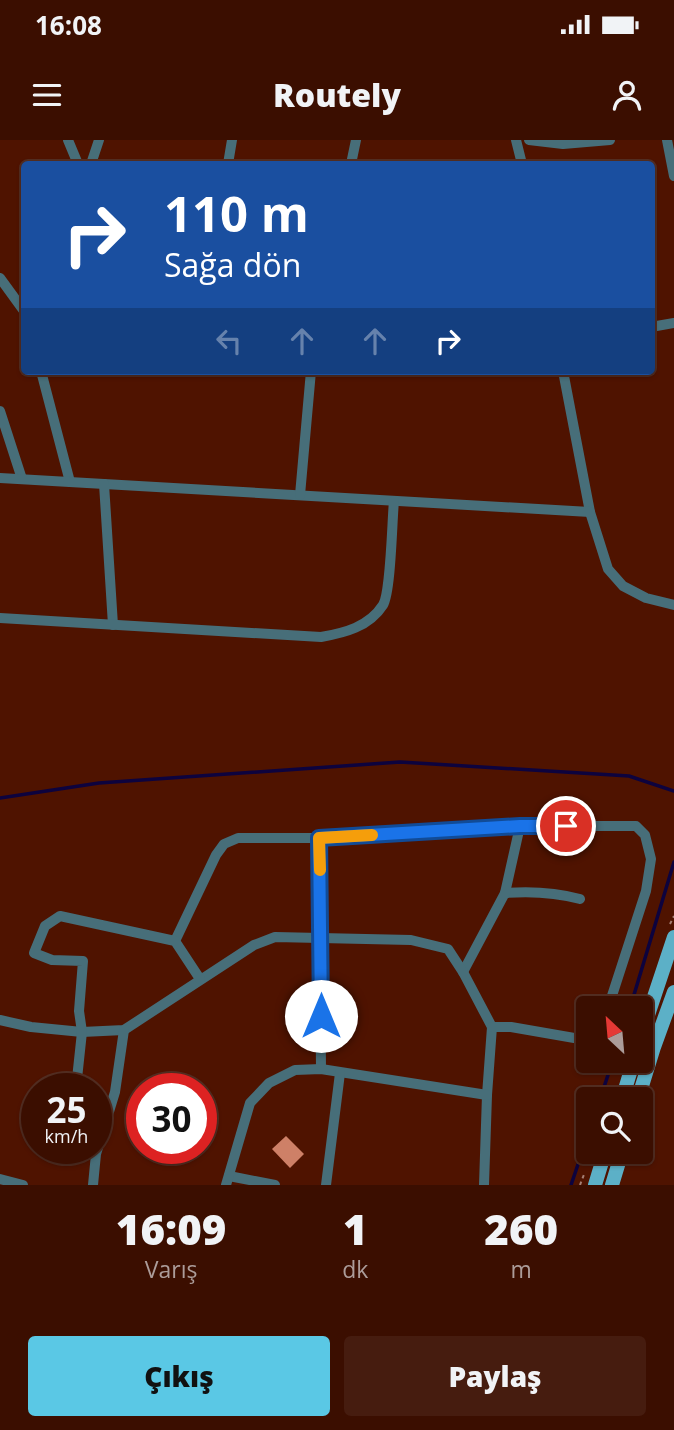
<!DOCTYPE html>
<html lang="tr">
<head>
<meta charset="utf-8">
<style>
	:root { --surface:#3b0e00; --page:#461c0f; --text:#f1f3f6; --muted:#ac9c99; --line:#542e22; --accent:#5ac8e5 }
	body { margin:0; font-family:"Open Sans",sans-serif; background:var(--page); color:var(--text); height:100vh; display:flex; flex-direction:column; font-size:26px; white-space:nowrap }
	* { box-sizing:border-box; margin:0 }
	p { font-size:23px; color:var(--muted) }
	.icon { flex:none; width:38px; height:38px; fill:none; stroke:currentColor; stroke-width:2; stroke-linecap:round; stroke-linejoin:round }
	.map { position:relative; height:1045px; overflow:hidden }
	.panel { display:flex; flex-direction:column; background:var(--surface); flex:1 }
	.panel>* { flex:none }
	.hud { position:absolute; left:21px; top:21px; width:634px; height:214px; border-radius:7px; box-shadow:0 2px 5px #0004,0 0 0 2px var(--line); background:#1a4fa0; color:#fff; overflow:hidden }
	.needle { width:46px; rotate:334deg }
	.controls { position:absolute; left:576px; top:856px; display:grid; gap:14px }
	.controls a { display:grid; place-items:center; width:77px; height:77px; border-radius:7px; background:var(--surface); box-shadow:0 2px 5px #0004,0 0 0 2px var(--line); font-size:35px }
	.speed { position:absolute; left:21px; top:933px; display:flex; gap:14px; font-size:35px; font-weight:700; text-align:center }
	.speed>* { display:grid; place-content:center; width:91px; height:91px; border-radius:50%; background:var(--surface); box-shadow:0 2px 5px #0004,0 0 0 2px var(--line); line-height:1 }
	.speed small { font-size:18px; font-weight:400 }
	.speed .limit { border:10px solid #d22; background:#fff; color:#111 }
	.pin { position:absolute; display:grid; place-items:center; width:60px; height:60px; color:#fff; margin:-30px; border:4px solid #fff; border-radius:50%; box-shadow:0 2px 7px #0007 }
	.me { position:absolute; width:77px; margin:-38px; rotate:0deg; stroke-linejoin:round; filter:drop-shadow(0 0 5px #0008) }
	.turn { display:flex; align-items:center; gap:24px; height:147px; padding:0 28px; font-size:32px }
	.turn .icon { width:91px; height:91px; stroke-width:2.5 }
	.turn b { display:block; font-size:49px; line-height:60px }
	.lanes { display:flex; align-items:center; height:66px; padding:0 28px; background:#0003; justify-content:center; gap:35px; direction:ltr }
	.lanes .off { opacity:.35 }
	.eta { display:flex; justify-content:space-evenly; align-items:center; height:119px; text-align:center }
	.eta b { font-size:42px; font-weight:800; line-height:49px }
	.button { display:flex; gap:14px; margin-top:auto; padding:14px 28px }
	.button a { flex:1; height:80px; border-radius:7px; background:var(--accent); color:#111; font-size:28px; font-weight:800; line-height:80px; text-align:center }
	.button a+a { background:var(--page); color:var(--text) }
	.status { display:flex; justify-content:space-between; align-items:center; height:49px; padding:0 35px; background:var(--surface); direction:ltr }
	.status svg { height:19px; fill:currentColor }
	header { display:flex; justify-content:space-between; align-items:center; height:91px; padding:0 28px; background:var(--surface); font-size:32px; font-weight:800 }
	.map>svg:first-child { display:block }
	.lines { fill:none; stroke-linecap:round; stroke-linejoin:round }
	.stream { stroke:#0d033e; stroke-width:3.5 }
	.building { fill:#ce8067 }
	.path { stroke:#a57f73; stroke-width:2; stroke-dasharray:3.5 3.5; stroke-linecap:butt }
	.minor { stroke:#476e79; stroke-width:10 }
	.major { stroke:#5cb0c7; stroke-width:14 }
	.route-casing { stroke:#114b97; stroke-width:18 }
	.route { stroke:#1a73e8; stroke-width:12 }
	.slow { stroke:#f59e0b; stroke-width:12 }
</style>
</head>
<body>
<div class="status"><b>16:08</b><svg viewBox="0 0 49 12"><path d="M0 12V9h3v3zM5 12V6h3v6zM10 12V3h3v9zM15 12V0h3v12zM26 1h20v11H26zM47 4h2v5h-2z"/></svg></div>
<header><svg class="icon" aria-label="menu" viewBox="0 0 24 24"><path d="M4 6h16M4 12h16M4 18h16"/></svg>Routely<svg class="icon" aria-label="person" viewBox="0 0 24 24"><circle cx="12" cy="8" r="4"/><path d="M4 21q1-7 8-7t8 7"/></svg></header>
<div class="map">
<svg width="674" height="1045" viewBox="0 0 674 1045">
	<rect width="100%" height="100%" fill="#4f1300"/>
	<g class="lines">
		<!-- stream -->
		<g class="stream">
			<polyline points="0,658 99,643 400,622 629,636 674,651"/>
			<polyline points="630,868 674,722"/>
			<polyline points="600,959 613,920"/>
			<polyline points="571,1045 588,995"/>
		</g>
	</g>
	<!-- building -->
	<polygon class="building" points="286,996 304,1014 290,1028 272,1009"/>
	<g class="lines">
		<!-- path -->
		<g class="path">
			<polyline points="670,784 674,776"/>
			<polyline points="640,988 647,969"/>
			<polyline points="580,1045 585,1032"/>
		</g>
		<!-- minor -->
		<g class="minor">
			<polyline points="68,0 78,24"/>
			<polyline points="516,0 522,24"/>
			<polyline points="529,0 563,4 610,0"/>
			<polyline points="667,0 674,36"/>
			<polyline points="91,24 99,0"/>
			<polyline points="228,24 232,0"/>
			<polyline points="351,24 356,0"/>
			<polyline points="0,138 24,171"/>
			<polyline points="651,187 674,183"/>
			<polyline points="41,231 70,342"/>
			<polyline points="563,231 590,372 608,429 623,446 646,458 674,465"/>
			<polyline points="0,271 22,339"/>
			<polyline points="0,338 590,372"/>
			<polyline points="104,344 113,485"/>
			<polyline points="300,355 311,231"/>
			<path d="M0 478 321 497C344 493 369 487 383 465 391 452 392 380 394 361"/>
			<polyline points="319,698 321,929"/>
			<path d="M505 753C531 751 554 752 580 759"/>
			<polyline points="175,801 216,715 224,704 238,698 319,698 520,686 636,686 645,695 651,719 646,751 608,868"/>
			<polyline points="463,832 505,753 520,686"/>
			<polyline points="0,880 31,887 82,892 124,890 254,805 275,797 411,800 448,809 463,832 492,887 487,955 484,1045"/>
			<polyline points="492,887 511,887 580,899 588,899"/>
			<polyline points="76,948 82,892 79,871 83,821 52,820 34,813 45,786 60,776 175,801 200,839"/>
			<polyline points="229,1036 275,1045"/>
			<polyline points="0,1039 23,1045"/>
			<polyline points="93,1045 96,1014 115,952 124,890"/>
			<polyline points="226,1045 250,963 269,943 295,930 321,929 487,955"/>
			<polyline points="326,1045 340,933"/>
		</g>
		<!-- major -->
		<g class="major">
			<polyline points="640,899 674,797"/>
			<polyline points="622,959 634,920"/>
			<polyline points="638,959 654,907 674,852"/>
			<polyline points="595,1045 605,1012"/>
			<polyline points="612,1045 622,1012"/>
		</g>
	</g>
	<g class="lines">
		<!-- route casing -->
		<g class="route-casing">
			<polyline id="route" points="321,876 319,698 520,686 566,686"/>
		</g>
		<!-- route -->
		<use href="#route" class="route"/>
		<!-- slow -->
		<polyline class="slow" points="320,730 319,698 372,695"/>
	</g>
</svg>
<div class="controls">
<a><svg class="needle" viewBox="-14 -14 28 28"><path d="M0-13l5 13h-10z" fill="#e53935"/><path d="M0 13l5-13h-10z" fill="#ac9c99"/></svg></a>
<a><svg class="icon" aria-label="search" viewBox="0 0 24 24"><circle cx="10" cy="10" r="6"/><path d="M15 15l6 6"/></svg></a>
</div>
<div class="speed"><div>25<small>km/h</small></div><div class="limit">30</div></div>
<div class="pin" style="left:566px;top:686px;background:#d93025"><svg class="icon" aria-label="arrive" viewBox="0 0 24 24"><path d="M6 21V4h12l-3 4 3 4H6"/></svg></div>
<svg class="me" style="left:321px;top:876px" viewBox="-20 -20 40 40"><circle r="19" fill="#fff"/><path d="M0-13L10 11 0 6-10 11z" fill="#1a73e8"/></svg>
<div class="hud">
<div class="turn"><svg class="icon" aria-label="right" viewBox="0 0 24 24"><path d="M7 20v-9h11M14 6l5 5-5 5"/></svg><div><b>110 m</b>Sağa dön</div></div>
<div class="lanes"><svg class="icon off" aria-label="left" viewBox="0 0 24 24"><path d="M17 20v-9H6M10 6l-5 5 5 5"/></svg><svg class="icon off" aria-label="ahead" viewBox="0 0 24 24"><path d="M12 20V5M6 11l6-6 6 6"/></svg><svg class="icon off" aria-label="ahead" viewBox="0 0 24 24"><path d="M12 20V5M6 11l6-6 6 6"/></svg><svg class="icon" aria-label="right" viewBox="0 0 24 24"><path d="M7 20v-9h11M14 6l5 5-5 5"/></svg></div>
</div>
</div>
<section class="panel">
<div class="eta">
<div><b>16:09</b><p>Varış</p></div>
<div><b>1</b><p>dk</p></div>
<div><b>260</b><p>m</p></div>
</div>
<div class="button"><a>Çıkış</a><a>Paylaş</a></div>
</section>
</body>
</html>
